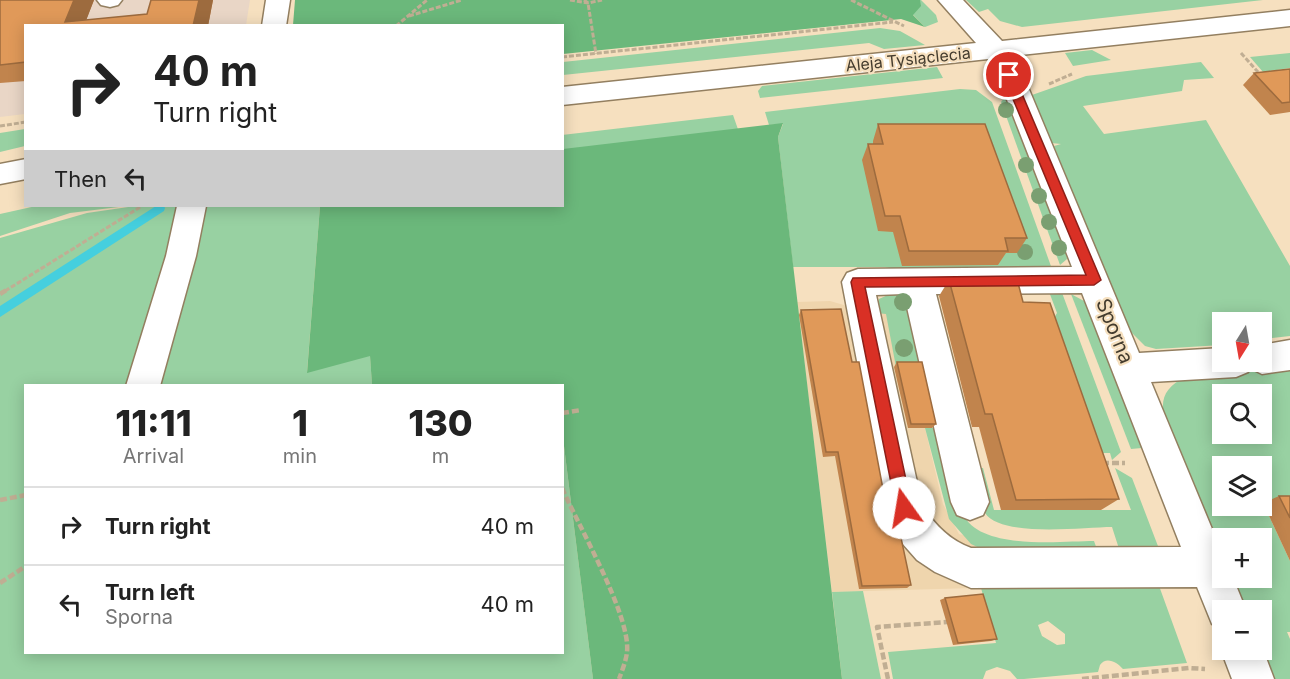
<!DOCTYPE html>
<html lang="en">
<head>
<meta charset="utf-8">
<style>
	:root { --surface:#fff; --page:#f2f2f2; --text:#222; --muted:#767676; --line:#e0e0e0 }
	body { margin:0; font-family:Inter,sans-serif; background:var(--page); color:var(--text); height:100vh; display:flex; flex-direction:column; font-size:22px; white-space:nowrap }
	* { box-sizing:border-box; margin:0 }
	p { font-size:20px; color:var(--muted) }
	.icon { flex:none; width:33px; height:33px; fill:none; stroke:currentColor; stroke-width:2; stroke-linecap:round; stroke-linejoin:round }
	.map { position:relative; flex:1; overflow:hidden }
	.details { position:absolute; left:24px; top:384px; width:540px; height:270px; display:flex; flex-direction:column; background:var(--surface); border-radius:0px; box-shadow:0 3px 15px #0003 }
	.details>* { flex:none }
	.top-card { position:absolute; left:24px; top:24px; width:540px; height:183px; border-radius:0px; box-shadow:0 3px 15px #0003; background:#fff; color:var(--text); overflow:hidden }
	.needle { width:39px; rotate:191deg }
	.fabs { position:absolute; left:1212px; top:312px; display:grid; gap:12px }
	.fabs a { display:grid; place-items:center; width:60px; height:60px; border-radius:0px; background:var(--surface); box-shadow:0 3px 15px #0003; font-size:30px }
	.pin { position:absolute; display:grid; place-items:center; width:51px; height:51px; color:#fff; margin:-26px; border:3px solid #fff; border-radius:50%; box-shadow:0 2px 6px #0007 }
	.me { position:absolute; width:66px; margin:-33px; rotate:347deg; stroke-linejoin:round; filter:drop-shadow(0 0 4px #0008) }
	.turn { display:flex; align-items:center; gap:21px; height:126px; padding:0 30px; font-size:27px }
	.turn .icon { width:78px; height:78px; stroke-width:2.5 }
	.turn b { display:block; font-size:42px; line-height:51px }
	.then { display:flex; align-items:center; height:57px; padding:0 30px; background:#0003; gap:12px; font-size:22px }
	.eta { display:flex; justify-content:space-evenly; align-items:center; height:102px; text-align:center }
	.eta b { font-size:36px; font-weight:800; line-height:42px }
	ul { padding:0; list-style:none }
	li { display:flex; align-items:center; gap:18px; height:78px; padding:0 30px; border-top:2px solid var(--line) }
	li div { flex:1 }
	li b { display:block; font-size:22px }
	li em { font-style:normal }
	.map>svg:first-child { display:block }
	.commercial { fill:#e9d6c6 }
	.built { fill:#efd5ad }
	.green { fill:#98d1a2; fill-rule:evenodd }
	.forest { fill:#6bb87b }
	.lines { fill:none; stroke-linecap:round; stroke-linejoin:round }
	.stream { fill:#45cfde; fill-rule:evenodd }
	.minor-casing { stroke:#937f60; stroke-width:3 }
	.path-far1 { stroke:#c0ae93; stroke-width:3; stroke-dasharray:5 2; stroke-linecap:butt }
	.path { stroke:#c0ae93; stroke-width:4.5; stroke-dasharray:7 3; stroke-linecap:butt }
	.minor { fill:#fff; fill-rule:evenodd }
	.tree { fill:#7a9f71 }
	.wall { fill:#c1844d }
	.shaded-wall { fill:#9d6b3e }
	.building { fill:#e09959; stroke:#9d6b3e; stroke-width:1.5 }
	.route { fill:#d93025; stroke:#8d1f18; stroke-width:1.5 }
	.labels { text-anchor:middle; dominant-baseline:central; stroke-width:4.5; stroke-linejoin:round; paint-order:stroke }
	.far-street-label { font-size:16px; fill:#443c2e; stroke:#f6e0bf }
	.street-label { font-size:20px; fill:#443c2e; stroke:#f6e0bf }
</style>
</head>
<body>
<div class="map">
<svg width="1290" height="679" viewBox="0 0 1290 679">
	<rect width="100%" height="100%" fill="#f6e0bf"/>
	<!-- commercial -->
	<polygon class="commercial" points="0,0 250,0 246,25 26,26 25,114 0,117"/>
	<!-- built -->
	<polygon class="built" points="897,295 904,298 909,428 925,428 943,504 959,534 1158,583 832,592 797,302 830,301 875,314 879,299 888,295"/>
	<!-- green -->
	<g class="green">
		<polygon points="899,0 921,0 936,15 938,22 925,27"/>
		<polygon points="966,0 1263,0 1022,27 1000,21 988,9 979,12"/>
		<polygon points="880,28 900,31 925,45 884,49 869,43 563,75 563,62"/>
		<polygon points="1092,50 1111,60 1073,66 1065,53"/>
		<polygon points="1290,53 1290,68 1263,72 1250,57"/>
		<polygon points="1201,62 1214,78 1184,80 1182,91 1083,106 1104,134 1206,120 1290,266 1290,336 1262,339 1262,322 1222,322 1222,345 1156,349 1145,346 1128,329 1054,146 1061,144 1051,143 1032,95 1086,76"/>
		<polygon points="937,67 943,78 760,98 758,91 762,86"/>
		<polygon points="960,89 976,90 992,102 1052,269 899,270 885,267 793,267 778,137 783,124 769,125 765,112"/>
		<polygon points="1006,96 1066,250 1067,259 1060,265 1001,102"/>
		<polygon points="733,115 740,135 563,158 562,135"/>
		<polygon points="25,129 25,146 0,152 0,133"/>
		<polygon points="36,206 127,206 70,213 0,236 0,214"/>
		<polygon points="135,206 320,206 307,372 370,355 372,385 26,386 26,652 562,652 563,438 593,679 0,679 0,238 87,213"/>
		<polygon points="1048,289 1061,290 1121,452 1112,460 1110,453 1101,453 1054,318 1057,313"/>
		<polygon points="1071,294 1084,301 1090,313 1142,448 1131,449"/>
		<polygon points="897,295 908,300 929,367 896,367 886,314 876,313 879,299 888,295"/>
		<path d="M1290 365V502L1263 503 1290 561V632H1287L1290 639V679H1273L1261 650 1262 610H1245L1231 578H1262V538H1222V557L1164 417C1160 396 1167 387 1185 377ZM1222 394H1262V434H1222ZM1222 466H1262V506H1222Z"/>
		<path d="M925 428H941C948 456 952 488 963 514 980 551 1061 541 1094 541L1099 555 992 554 971 544 949 519Z"/>
		<path d="M971 468H983L994 510H1131L1115 468 1132 478 1161 554 1121 555 1112 527C1083 527 1002 538 985 513 977 501 975 482 971 468Z"/>
		<path d="M1158 583 1187 663 1123 669C1117 662 1106 656 1100 665L1098 672 1024 679H1017L1010 671 997 667 986 671 983 679H893L888 652 996 643 981 588ZM1048 621 1065 634V644L1057 645 1042 636 1038 625Z"/>
		<polygon points="863,591 881,679 842,679 832,592"/>
	</g>
	<!-- forest -->
	<g class="forest">
		<polygon points="295,0 920,0 921,6 913,15 925,27 901,19 563,54 562,26 293,25"/>
		<polygon points="783,123 778,137 842,679 593,679 563,438 562,386 372,385 370,356 307,373 320,206 562,206 563,149"/>
	</g>
	<g class="lines">
		<!-- stream -->
		<polygon class="stream" points="156,206 164,206 165,208 164,211 0,317 0,306"/>
		<!-- minor casing -->
		<g class="minor-casing">
			<g id="minor">
				<polygon points="97,0 122,0 118,5 110,7 101,5"/>
				<polygon points="266,0 290,0 286,26 262,26"/>
				<path d="M938 0H963L1002 41 1290 10V26L1012 56 1028 87 1139 353 1222 348V362H1262V345L1290 340V370L1262 374 1250 368 1248 372 1236 377 1151 382 1222 553V578H1233L1246 610H1222V629L1212 624 1197 587 971 588 935 572 917 560 902 543 885 508 842 282 847 273 858 269 1072 267 1002 87 988 59 562 105V87L976 43ZM1082 293 1181 547 971 548C949 540 934 524 922 505L876 295 904 294 951 502 957 515 970 520 983 515 989 502 936 294Z"/>
				<polygon points="26,159 26,179 0,184 0,164"/>
				<polygon points="177,206 206,206 196,256 160,386 126,386 166,256"/>
				<polygon points="1222,647 1222,650 1262,650 1262,647 1274,679 1232,679 1221,650"/>
			</g>
		</g>
		<!-- path-far1 -->
		<g class="path-far1">
			<polyline points="570,0 588,3 602,0"/>
			<polyline points="584,0 588,3 596,54"/>
			<polyline points="851,0 904,26"/>
			<polyline points="409,16 462,0"/>
			<polyline points="396,26 427,0"/>
			<polyline points="1241,53 1258,72"/>
			<polyline points="562,57 893,22"/>
			<polyline points="1049,84 1072,74"/>
			<polyline points="0,126 26,122"/>
			<polyline points="5,291 142,206"/>
		</g>
		<!-- path -->
		<g class="path">
			<polyline points="0,294 8,289"/>
			<polyline points="562,413 581,410"/>
			<polyline points="1102,463 1125,463"/>
			<path d="M562 488C578 525 631 616 627 652 626 661 622 671 619 679"/>
			<polyline points="0,500 26,495"/>
			<polyline points="0,583 26,566"/>
			<polyline points="888,679 877,627 947,622"/>
			<polyline points="1082,679 1189,668 1205,669"/>
		</g>
		<!-- minor -->
		<use href="#minor" class="minor"/>
	</g>
	<!-- trees -->
	<g class="tree">
		<circle cx="1006" cy="110" r="8"/>
		<circle cx="1026" cy="165" r="8"/>
		<circle cx="1039" cy="196" r="8"/>
		<circle cx="1049" cy="222" r="8"/>
		<circle cx="1059" cy="248" r="8"/>
		<circle cx="1025" cy="252" r="8"/>
		<circle cx="903" cy="302" r="9"/>
		<circle cx="904" cy="348" r="9"/>
	</g>
	<!-- wall -->
	<g class="wall">
		<polygon points="0,0 94,0 86,20 147,14 213,0 208,26 26,26 26,81 0,83"/>
		<polygon points="1290,69 1290,112 1270,115 1243,85 1254,73"/>
		<polygon points="878,124 1027,238 1017,253 1006,253 998,265 902,266 893,232 878,231 862,160 868,144 873,144 873,141"/>
		<polygon points="949,280 1023,302 1119,499 1101,510 1001,510 979,427 972,427 939,296"/>
		<polygon points="801,310 852,362 886,505 911,585 907,588 859,589 835,456 823,457 799,315"/>
		<polygon points="897,362 936,424 932,428 908,428 894,367"/>
		<polygon points="1279,496 1290,496 1290,561 1263,503"/>
		<polygon points="945,598 997,639 991,641 953,645 940,600"/>
	</g>
	<!-- shaded-wall -->
	<g class="shaded-wall">
		<polygon points="74,0 94,0 84,26 65,22"/>
		<polygon points="199,0 213,0 208,26 193,26"/>
	</g>
	<!-- building -->
	<g class="building">
		<polygon points="0,0 74,0 65,22 147,14 151,0 199,0 193,26 26,26 26,62 0,65"/>
		<polygon points="1290,69 1290,102 1282,103 1254,73"/>
		<polygon points="878,124 985,124 1027,238 1005,238 1008,251 909,251 900,216 885,216 868,144 883,144"/>
		<polygon points="1017,279 1023,302 1050,303 1119,499 1016,500 992,414 985,414 949,280"/>
		<polygon points="841,309 852,362 859,362 886,505 900,533 911,585 862,586 838,452 826,452 801,310"/>
		<polygon points="897,362 922,362 936,424 911,424"/>
		<polygon points="1279,496 1290,496 1290,518"/>
		<polygon points="983,594 997,639 958,643 945,598"/>
	</g>
	<!-- route -->
	<polygon class="route" points="1005,72 1014,75 1101,280 1094,285 865,287 912,508 910,513 904,516 899,513 896,508 851,282 853,278 1086,275 1003,75"/>
	<g class="labels">
		<!-- far-street labels -->
		<g class="far-street-label">
			<text transform="translate(908 59) rotate(-6)">Aleja Tysiąclecia</text>
		</g>
		<!-- street labels -->
		<g class="street-label">
			<text transform="translate(1115 331) rotate(68)">Sporna</text>
		</g>
	</g>
</svg>
<div class="fabs">
<a><svg class="needle" viewBox="-14 -14 28 28"><path d="M0-13l5 13h-10z" fill="#e53935"/><path d="M0 13l5-13h-10z" fill="#767676"/></svg></a>
<a><svg class="icon" aria-label="search" viewBox="0 0 24 24"><circle cx="10" cy="10" r="6"/><path d="M15 15l6 6"/></svg></a>
<a><svg class="icon" aria-label="layers" viewBox="0 0 24 24"><path d="M12 4l9 5-9 5-9-5zM3 14l9 5 9-5"/></svg></a>
<a>+</a>
<a>−</a>
</div>
<div class="pin" style="left:1009px;top:75px;background:#d93025"><svg class="icon" aria-label="arrive" viewBox="0 0 24 24"><path d="M6 21V4h12l-3 4 3 4H6"/></svg></div>
<svg class="me" style="left:904px;top:508px" viewBox="-20 -20 40 40"><circle r="19" fill="#fff"/><path d="M0-13L10 11 0 6-10 11z" fill="#d93025"/></svg>
<div class="top-card">
<div class="turn"><svg class="icon" aria-label="right" viewBox="0 0 24 24"><path d="M7 20v-9h11M14 6l5 5-5 5"/></svg><div><b>40 m</b>Turn right</div></div>
<div class="then">Then<svg class="icon" aria-label="left" viewBox="0 0 24 24"><path d="M17 20v-9H6M10 6l-5 5 5 5"/></svg></div>
</div>
<section class="details">
<div class="eta">
<div><b>11:11</b><p>Arrival</p></div>
<div><b>1</b><p>min</p></div>
<div><b>130</b><p>m</p></div>
</div>
<ul>
<li><svg class="icon" aria-label="right" viewBox="0 0 24 24"><path d="M7 20v-9h11M14 6l5 5-5 5"/></svg><div><b>Turn right</b></div><em>40 m</em></li>
<li><svg class="icon" aria-label="left" viewBox="0 0 24 24"><path d="M17 20v-9H6M10 6l-5 5 5 5"/></svg><div><b>Turn left</b><p>Sporna</p></div><em>40 m</em></li>
</ul>
</section>
</div>
</body>
</html>
